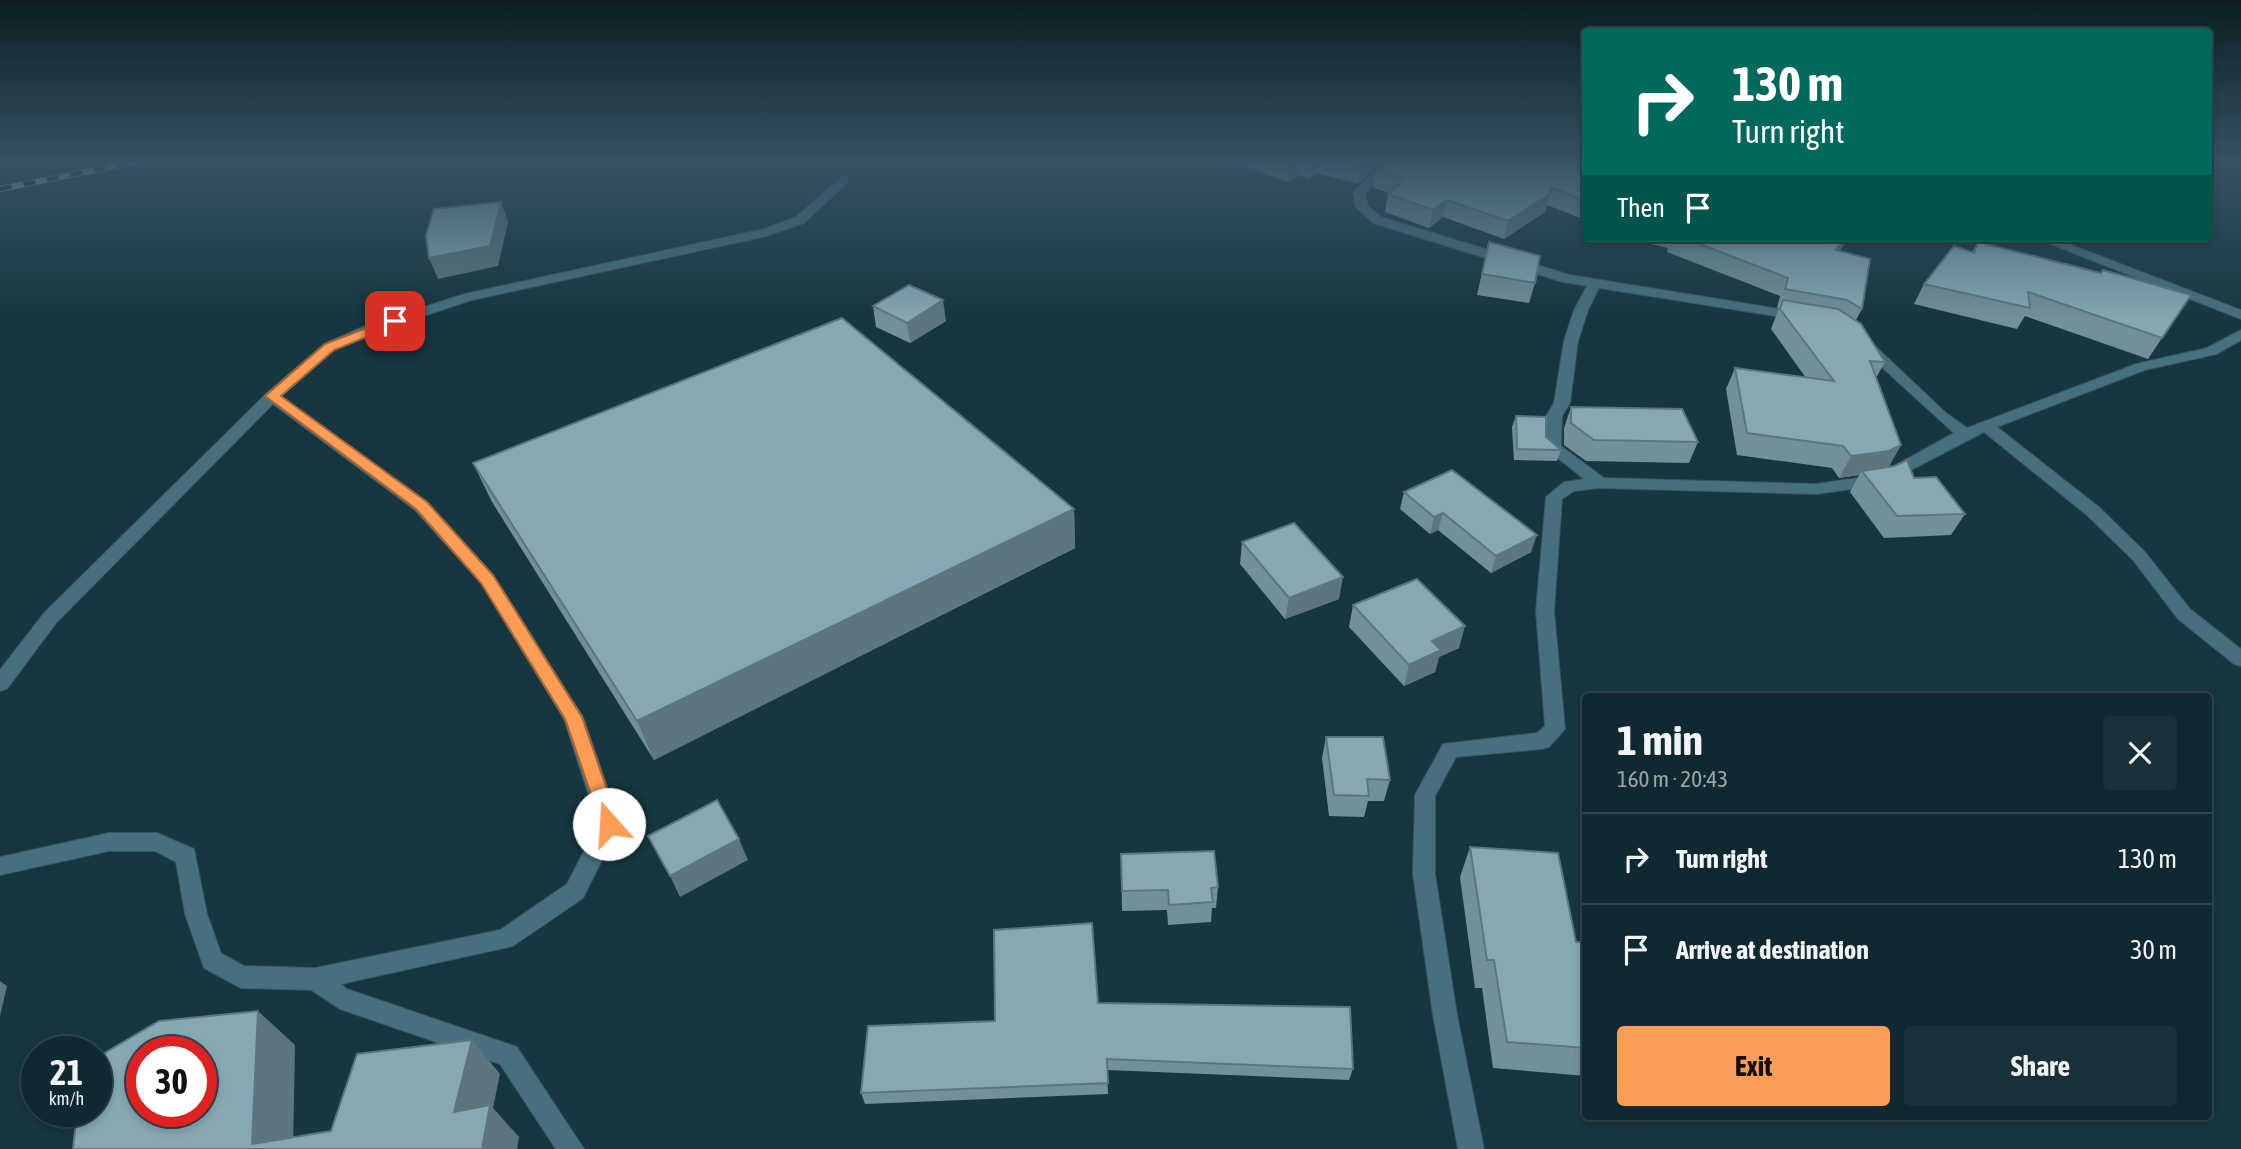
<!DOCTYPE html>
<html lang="en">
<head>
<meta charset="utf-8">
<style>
	:root { --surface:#102830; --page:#193038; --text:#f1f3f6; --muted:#9ca6ab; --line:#30444c; --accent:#fd9c55 }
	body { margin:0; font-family:"Asap Condensed",sans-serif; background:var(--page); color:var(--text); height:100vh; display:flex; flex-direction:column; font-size:26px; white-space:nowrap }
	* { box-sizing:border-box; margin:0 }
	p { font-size:23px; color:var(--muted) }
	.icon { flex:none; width:38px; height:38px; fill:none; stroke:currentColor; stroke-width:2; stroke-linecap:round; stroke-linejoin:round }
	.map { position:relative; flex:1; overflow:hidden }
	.panel { position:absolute; left:1582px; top:693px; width:630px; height:427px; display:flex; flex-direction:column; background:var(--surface); border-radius:7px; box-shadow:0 4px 10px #0003,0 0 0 2px var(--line) }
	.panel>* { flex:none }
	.top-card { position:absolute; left:1582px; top:28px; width:630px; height:214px; border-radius:7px; box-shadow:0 4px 10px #0003,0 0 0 2px var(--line); background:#00695c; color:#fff; overflow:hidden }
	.speed { position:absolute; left:21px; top:1036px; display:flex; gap:14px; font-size:35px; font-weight:700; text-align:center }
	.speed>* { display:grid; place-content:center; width:91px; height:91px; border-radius:50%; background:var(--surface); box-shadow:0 4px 10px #0003,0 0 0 2px var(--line); line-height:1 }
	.speed small { font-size:18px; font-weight:400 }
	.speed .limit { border:10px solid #d22; background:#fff; color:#111 }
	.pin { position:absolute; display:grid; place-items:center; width:60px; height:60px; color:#fff; margin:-30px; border-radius:14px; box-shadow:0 4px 10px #0006 }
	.me { position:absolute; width:77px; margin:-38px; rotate:341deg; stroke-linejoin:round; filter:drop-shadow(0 0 5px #0008) }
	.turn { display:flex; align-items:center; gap:24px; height:147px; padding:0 35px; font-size:32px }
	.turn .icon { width:91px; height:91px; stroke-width:2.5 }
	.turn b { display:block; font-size:49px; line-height:60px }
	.then { display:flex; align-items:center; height:66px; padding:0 35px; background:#0003; gap:14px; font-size:26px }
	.round { display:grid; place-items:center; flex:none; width:74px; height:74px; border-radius:7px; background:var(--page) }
	.summary { display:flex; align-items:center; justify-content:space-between; height:119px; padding:0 35px }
	h1 { font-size:42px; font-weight:700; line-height:52px }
	.button { display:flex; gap:14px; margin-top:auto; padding:14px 35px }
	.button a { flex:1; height:80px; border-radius:7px; background:var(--accent); color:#111; font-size:28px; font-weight:700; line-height:80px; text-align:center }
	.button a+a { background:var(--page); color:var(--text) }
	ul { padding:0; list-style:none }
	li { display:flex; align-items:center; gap:21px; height:91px; padding:0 35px; border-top:2px solid var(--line) }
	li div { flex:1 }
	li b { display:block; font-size:26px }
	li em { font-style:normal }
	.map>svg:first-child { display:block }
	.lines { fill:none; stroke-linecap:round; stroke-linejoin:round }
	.street-casing { stroke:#37545e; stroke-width:2 }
	.street { fill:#46707d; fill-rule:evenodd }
	.rail-casing { stroke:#b6c9d0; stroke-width:6 }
	.rail { stroke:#0e1c20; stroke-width:4.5; stroke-dasharray:12; stroke-linecap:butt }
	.wall { fill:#72909a }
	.shaded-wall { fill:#5d767d }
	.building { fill:#85a8b3; stroke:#5d767d; stroke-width:2; fill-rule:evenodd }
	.route { fill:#fd9c55; stroke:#a46537; stroke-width:2 }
</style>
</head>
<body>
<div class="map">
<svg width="2241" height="1149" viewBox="0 0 2241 1149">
	<rect width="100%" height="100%" fill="#163640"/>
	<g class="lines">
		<!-- street casing -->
		<g class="street-casing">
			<g id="street">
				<polygon points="1384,160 1396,160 1365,194 1368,206 1381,217 1570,275 1805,313 1805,319 1800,320 1599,288 1588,310 1578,341 1570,403 1562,416 1561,446 1604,478 1816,484 1878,475 1954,433 1864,351 1864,345 1874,345 1946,413 1967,428 2136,364 2207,348 2241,330 2241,340 2217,354 2145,370 1997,427 2100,508 2145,552 2190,609 2241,649 2241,666 2234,664 2178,619 2133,560 2088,516 1984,432 1882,485 1816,494 1600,488 1574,491 1562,499 1554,611 1565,729 1549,747 1542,749 1456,757 1435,796 1435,874 1457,1015 1484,1149 1458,1149 1433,1015 1413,874 1415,795 1443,744 1537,733 1545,726 1536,611 1546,497 1564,482 1584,479 1545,448 1546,416 1554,403 1564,341 1574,310 1587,286 1563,282 1373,223 1356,207 1353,193"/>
				<polygon points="844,175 848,176 848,182 804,223 767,236 472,300 375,332 334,350 281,396 427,502 493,575 583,717 620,824 583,898 513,946 341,984 347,989 517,1047 584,1149 556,1149 500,1064 340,1009 311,990 241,988 204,968 185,914 176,862 155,851 109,851 0,875 0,857 109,833 157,833 194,849 207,914 221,953 244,966 315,968 500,930 567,884 598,824 564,719 481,583 415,510 273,404 56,623 7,689 0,691 0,670 44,613 267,393 324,344 365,326 464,294 764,229 796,217"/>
				<polygon points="2035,238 2053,238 2241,310 2241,319"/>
			</g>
		</g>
		<!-- street -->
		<use href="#street" class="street"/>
		<!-- rail casing -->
		<g class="rail-casing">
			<polyline id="rail" points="0,189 145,160"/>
		</g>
		<!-- rail -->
		<use href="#rail" class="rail"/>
	</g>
	<!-- wall -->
	<g class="wall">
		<polygon points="1241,160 1381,160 1358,184 1317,173 1309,179 1298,175 1288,182 1241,166"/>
		<polygon points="1586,160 1586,220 1547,205 1545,212 1504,239 1443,217 1429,228 1385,212 1388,194 1389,193 1374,188 1376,171"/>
		<polygon points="1631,238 1849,238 1839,251 1862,309 1856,320 1885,362 1876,378 1901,445 1889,466 1887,467 1914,478 1965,514 1951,535 1884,538 1850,492 1859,475 1839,478 1832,468 1737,455 1726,389 1735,368 1806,378 1771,329 1779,308 1777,308 1780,296 1667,252 1668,248 1642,242"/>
		<polygon points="1489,242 1535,283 1529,303 1477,295"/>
		<polygon points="1978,242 2162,338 2148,359 2025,316 2017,329 1914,304 1924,284 1972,252"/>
		<polygon points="873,306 946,321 910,343 876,327"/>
		<polygon points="1571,407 1698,442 1689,463 1586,461 1564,445 1564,428"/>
		<polygon points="1516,416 1546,437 1561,450 1557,461 1514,460 1512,427"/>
		<polygon points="473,463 1074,509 1075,548 654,760 492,502"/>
		<polygon points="1404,492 1531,552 1491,573 1438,530 1430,534 1400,509"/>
		<polygon points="1242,542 1339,599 1285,619 1240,564"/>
		<polygon points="1353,605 1459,648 1439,657 1435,672 1404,686 1349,627"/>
		<polygon points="1326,737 1390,780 1384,801 1368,801 1364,817 1329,816 1322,758"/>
		<polygon points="1470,847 1576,942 1586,942 1586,1076 1493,1068 1482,988 1475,988 1460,877"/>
		<polygon points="1121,854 1218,887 1216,908 1212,908 1211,922 1168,925 1167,910 1122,911"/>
		<polygon points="1098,1003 1353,1069 1349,1080 1107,1070 1108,1094 865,1104 861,1093 995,1021"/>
	</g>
	<!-- shaded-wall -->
	<g class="shaded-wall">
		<polygon points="1297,160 1299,160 1298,175 1288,182 1290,165"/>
		<polygon points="1314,160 1319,160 1317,173 1309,179 1311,162"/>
		<polygon points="1367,160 1381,160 1358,184 1360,167"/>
		<polygon points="1550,194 1545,212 1504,239 1508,221"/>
		<polygon points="1447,200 1443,217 1429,228 1433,210"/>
		<polygon points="501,202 508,222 498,266 438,279 429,258"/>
		<polygon points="1844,238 1849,238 1827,268 1836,250"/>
		<polygon points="943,300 946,321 910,343 907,323"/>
		<polygon points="1901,445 1889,466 1877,472 1862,471 1859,475 1839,478 1851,456"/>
		<polygon points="1074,509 1075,548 654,760 637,721"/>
		<polygon points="1443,513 1438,530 1430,534 1434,517"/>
		<polygon points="1537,535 1531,552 1491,573 1496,556"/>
		<polygon points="1343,577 1339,599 1285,619 1289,598"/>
		<polygon points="1465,626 1459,648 1439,657 1435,672 1404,686 1409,665 1432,641"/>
		<polygon points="739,839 748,860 680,897 670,876"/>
		<polygon points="0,981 7,986 0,1016"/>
		<polygon points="258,1011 295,1045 293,1149 252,1144"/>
		<polygon points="472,1040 500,1074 493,1108 519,1137 517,1149 482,1149 454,1112"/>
	</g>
	<!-- building -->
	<g class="building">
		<polygon points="1275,160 1297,160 1290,165"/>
		<polygon points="1335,160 1367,160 1360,167"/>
		<polygon points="1387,160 1586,160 1586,201 1551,187 1550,194 1508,221 1447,200 1433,210 1388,194 1405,179 1376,171"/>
		<polygon points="501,202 490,246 429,258 426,235 434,209"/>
		<polygon points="1684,238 1844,238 1836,250 1870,259 1862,309 1847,300 1785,289 1788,278"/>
		<polygon points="1489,242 1540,256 1535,283 1482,274"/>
		<polygon points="1978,242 2101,273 2103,270 2191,295 2162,338 2028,292 2030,308 1924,284 1954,246 1974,253"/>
		<polygon points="909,285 943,300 907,323 873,306"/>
		<polygon points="1783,300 1838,309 1861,324 1885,362 1870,361 1901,445 1889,451 1851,456 1843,446 1747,433 1735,368 1834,381 1780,309"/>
		<polygon points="842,318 1074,509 637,721 473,463"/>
		<polygon points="1571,407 1682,409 1698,442 1594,440 1571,423"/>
		<polygon points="1516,416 1546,417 1546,437 1561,450 1517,449"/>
		<polygon points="1907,460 1914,478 1936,477 1965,514 1897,516 1862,471 1895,466"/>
		<polygon points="1452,470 1537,535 1496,556 1443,513 1434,517 1404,492"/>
		<polygon points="1294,523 1343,577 1289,598 1242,542"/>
		<polygon points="1417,579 1465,626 1432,641 1441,650 1409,665 1353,605"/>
		<polygon points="1326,737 1383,737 1390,780 1367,779 1369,796 1334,795"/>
		<polygon points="717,800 739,839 670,876 648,836"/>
		<polygon points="1470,847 1558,853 1576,942 1586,942 1586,1048 1507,1042 1494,960 1487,960"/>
		<polygon points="1214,851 1218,887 1211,888 1213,902 1169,905 1168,890 1122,891 1121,854"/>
		<polygon points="1092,923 1098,1003 1350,1007 1353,1069 1107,1059 1108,1083 861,1093 868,1026 995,1021 994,930"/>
		<path d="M258 1011 252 1144 331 1131 357 1054 472 1040 454 1112 490 1105 482 1149H73L77 1111H96V1058L159 1021ZM142 1052H201V1111H142Z"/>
	</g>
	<!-- sky -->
	<linearGradient id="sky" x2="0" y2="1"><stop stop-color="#0c1e23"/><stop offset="0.5" stop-color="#365264"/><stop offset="1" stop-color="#365264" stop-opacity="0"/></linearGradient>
	<rect width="2241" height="321" fill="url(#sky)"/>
	<!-- route -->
	<polygon class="route" points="395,317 401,321 399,324 334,350 281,396 427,502 493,575 582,717 619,824 616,829 603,829 565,719 481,583 416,509 265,396 325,344"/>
</svg>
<div class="speed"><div>21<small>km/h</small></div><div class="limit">30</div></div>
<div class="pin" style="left:395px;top:321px;background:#d93025"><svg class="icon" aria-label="arrive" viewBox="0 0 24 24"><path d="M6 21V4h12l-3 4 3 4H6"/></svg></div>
<svg class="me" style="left:609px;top:824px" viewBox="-20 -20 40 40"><circle r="19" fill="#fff"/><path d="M0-13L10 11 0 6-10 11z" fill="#fd9c55"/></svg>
<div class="top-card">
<div class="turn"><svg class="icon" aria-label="right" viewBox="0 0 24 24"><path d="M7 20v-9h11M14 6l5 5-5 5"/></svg><div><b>130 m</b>Turn right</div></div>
<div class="then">Then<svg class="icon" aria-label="arrive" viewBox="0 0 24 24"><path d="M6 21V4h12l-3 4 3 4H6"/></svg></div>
</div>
<section class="panel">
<div class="summary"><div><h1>1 min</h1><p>160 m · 20:43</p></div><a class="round"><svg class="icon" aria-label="close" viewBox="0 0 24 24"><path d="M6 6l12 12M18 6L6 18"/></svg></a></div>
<ul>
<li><svg class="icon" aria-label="right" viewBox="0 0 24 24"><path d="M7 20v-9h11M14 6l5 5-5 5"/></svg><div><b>Turn right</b></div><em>130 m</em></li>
<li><svg class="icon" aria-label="arrive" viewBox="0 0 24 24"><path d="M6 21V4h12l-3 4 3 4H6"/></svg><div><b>Arrive at destination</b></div><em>30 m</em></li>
</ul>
<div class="button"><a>Exit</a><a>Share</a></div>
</section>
</div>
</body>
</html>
